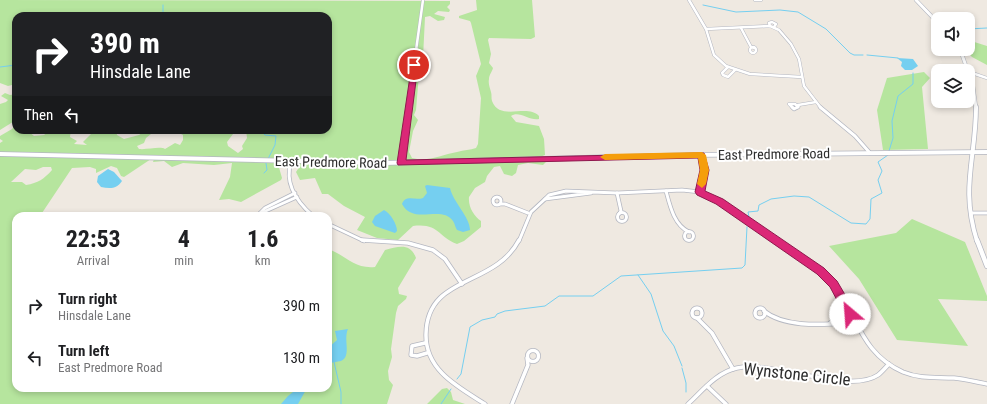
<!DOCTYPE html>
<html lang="en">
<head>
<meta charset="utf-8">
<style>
	:root { --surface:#fff; --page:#f6f6f6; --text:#202124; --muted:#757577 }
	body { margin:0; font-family:"Roboto Condensed",sans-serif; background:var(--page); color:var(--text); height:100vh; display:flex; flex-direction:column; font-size:15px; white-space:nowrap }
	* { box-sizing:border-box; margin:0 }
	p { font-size:13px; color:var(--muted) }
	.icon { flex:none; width:22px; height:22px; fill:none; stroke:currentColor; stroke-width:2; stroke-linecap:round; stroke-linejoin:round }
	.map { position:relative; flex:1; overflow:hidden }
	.panel { position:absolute; left:12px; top:212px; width:320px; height:180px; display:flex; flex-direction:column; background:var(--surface); border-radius:12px; box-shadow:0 2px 6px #0003 }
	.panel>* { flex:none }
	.hud { position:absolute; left:12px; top:12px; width:320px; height:122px; border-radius:12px; box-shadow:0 2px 6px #0003; background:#202124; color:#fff; overflow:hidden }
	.fabs { position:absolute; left:931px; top:12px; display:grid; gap:8px }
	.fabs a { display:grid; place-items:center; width:44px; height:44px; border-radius:8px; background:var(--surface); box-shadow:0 2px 6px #0003; font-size:20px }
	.pin { position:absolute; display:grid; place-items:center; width:34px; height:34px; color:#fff; margin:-17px; border:2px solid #fff; border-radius:50%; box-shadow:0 1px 4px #0007 }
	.me { position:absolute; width:44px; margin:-22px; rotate:333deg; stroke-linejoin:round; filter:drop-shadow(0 0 3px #0008) }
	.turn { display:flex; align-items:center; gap:14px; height:84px; padding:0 12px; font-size:18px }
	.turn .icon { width:52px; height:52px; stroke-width:2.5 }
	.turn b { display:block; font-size:28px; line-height:34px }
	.then { display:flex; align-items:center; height:38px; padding:0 12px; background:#0003; gap:8px; font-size:15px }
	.eta { display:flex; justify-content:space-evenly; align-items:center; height:68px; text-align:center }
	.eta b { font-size:24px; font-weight:700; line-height:28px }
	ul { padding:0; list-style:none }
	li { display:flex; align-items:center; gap:12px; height:52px; padding:0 12px }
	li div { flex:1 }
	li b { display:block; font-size:15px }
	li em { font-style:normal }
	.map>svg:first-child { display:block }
	.green { fill:#b6e59e; fill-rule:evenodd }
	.water { fill:#75cff0 }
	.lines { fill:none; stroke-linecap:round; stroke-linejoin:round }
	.stream { stroke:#75cff0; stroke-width:1 }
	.street-far2-casing { stroke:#b4b7c1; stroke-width:3.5 }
	.street-far1-casing { stroke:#b4b7c1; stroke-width:4.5 }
	.street-casing { stroke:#b4b7c1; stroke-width:5 }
	.secondary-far2-casing { stroke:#b4b7c1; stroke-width:4 }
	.secondary-far1-casing { stroke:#b4b7c1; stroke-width:5.5 }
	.secondary-casing { stroke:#b4b7c1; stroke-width:6 }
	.street-far2 { stroke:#fff; stroke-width:2.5 }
	.street-far1 { stroke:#fff; stroke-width:3 }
	.street { stroke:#fff; stroke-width:3.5 }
	.secondary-far2 { stroke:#fff; stroke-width:3 }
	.secondary-far1 { stroke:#fff; stroke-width:4 }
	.secondary { stroke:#fff; stroke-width:4.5 }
	.route { fill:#db2777; stroke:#8e194d }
	.slow { fill:#f59e0b }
	.labels { text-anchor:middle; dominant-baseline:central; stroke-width:4; stroke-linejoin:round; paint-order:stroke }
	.street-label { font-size:14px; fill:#2e2e2e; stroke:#fff }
	.near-street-label { font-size:17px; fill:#2e2e2e; stroke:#fff }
</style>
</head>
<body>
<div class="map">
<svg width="987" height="404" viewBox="0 0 987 404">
	<rect width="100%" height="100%" fill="#efe9e1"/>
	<!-- green -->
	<g class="green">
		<path d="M0 0 450 1V4L447 7 450 10 449 12 438 11 434 14 445 17 444 20 438 21 430 16 425 17 423 58 420 62 416 110 414 115 418 120 413 131 409 152 412 158C429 162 441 155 457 152 464 150 470 150 476 148L478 144 481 98 476 76 481 64 471 23 470 21 459 18V16L477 10 476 0H532L535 37 531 39 489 38 488 40 491 54 489 63 493 68C492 72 489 75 489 79 488 84 490 88 491 92 492 95 491 98 492 101 500 122 527 103 539 116V119C529 121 519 110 511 116L516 122 539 126 544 139 545 155 540 157 467 163 528 160 547 161 543 165 528 163 518 165 516 173 512 176 504 174 500 166 494 167 487 176 485 182 475 188 469 197C468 207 474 216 481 221V227L464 241 457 244C437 237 440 223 413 226L398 240 377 238 357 230 365 217 344 206 328 194H322L315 178 300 180 296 172 300 166 278 164 282 178 281 180 241 202 229 199 219 200 230 177 232 163 214 165 183 163 172 167 164 161 153 162 154 159H151L124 177 121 176 117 168 111 166 96 173V169L90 167 72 168 40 216H16V251L14 253 16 254V388H328V249C346 255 353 269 375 267L385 250C398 247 410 242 416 258L398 288 399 294 407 296 406 299 398 306 396 313 391 349 392 357 388 371 389 380 393 385 387 404H0V143L3 141 0 139V136L12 129 16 124V130H22L21 133 29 132 34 136 44 135 50 130H71L70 137 77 141 74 144 87 145 83 142 91 134 85 133 87 130H116L117 135 124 139 139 135 146 130H156L146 138 144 143 137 146 139 149C147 150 160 146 165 149L175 143 180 145 183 140V135L179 133 181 130H236L227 142 228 146 238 153 243 149 242 146 247 138 246 130H328V16H16V84L8 86 0 83ZM43 167H51L52 170C44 179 38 183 26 185L22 182H11L25 169 36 170Z"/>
		<polygon points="968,40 987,46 987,65 972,57 964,49 968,49"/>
		<polygon points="924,72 930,78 922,87 928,149 883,150 877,110 887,78"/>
		<polygon points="5,93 10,95 16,94 16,120 0,130 0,104 6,102 8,100 1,96"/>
		<polygon points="912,219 965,242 987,296 987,301 938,299 968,346 897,340 859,279 829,246 896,233"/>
		<polygon points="447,388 451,392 453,400 465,404 427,404 442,389"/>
	</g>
	<!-- water -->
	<g class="water">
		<polygon points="897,58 913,59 918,66 912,70 905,70 901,66 902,62"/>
		<path d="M108 169 114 172 122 181C117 189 110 189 101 187L97 182 98 176Z"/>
		<path d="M427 185 450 188C453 202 470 217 470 230L463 232 457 230C455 227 455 224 453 221 441 204 414 226 402 204 406 194 415 201 423 198L427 193 425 186Z"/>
		<path d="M384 210C390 213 397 224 397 231L395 233 375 226 372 222 375 216Z"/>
		<path d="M348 329C343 340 352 356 341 361 337 362 332 362 328 364V348L337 340 335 331Z"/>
		<polygon points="298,388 307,388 298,404 281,404 288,396"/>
	</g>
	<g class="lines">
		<!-- stream -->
		<g class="stream">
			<polyline points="163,5 163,16"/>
			<polyline points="703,5 736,12 780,10 798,12 826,29 850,53 854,55 863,55"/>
			<polyline points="968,29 987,28"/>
			<polyline points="867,55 898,58"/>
			<polyline points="0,67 16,65"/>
			<polyline points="260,130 265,135 276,136 275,145 268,159"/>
			<polyline points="889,151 893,138 892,121 898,96 913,84 913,73"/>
			<polyline points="264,173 267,170 266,163"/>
			<polyline points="749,217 748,212 758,211 759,205 771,199 794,196 809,197 851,223 866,224 870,219 871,199 882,193 878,180 882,171 878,162 888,155"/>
			<polyline points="638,275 651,294 663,331 674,346 682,366"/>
			<polyline points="334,362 341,392 341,404"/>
			<polyline points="682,368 686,383 686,392"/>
			<polyline points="457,379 461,374 470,327 482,320 495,317 497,314 505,311 545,306 559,296 593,296 621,276 742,268 745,265 747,227"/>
			<polyline points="441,404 451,389"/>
		</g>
		<!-- street-far2 casing -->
		<g class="street-far2-casing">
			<g id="street-far2">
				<polyline points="689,0 706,29 714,55 726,66 750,74 802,77"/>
				<polyline points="755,0 761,0"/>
				<polyline points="770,26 769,23 772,22 776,24 774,27"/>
				<polyline points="741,28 751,47 755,48"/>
				<polyline points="706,29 770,26 779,30 791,44 799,59 804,86 821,108"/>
				<circle cx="753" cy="50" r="3"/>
				<polyline points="728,67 722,73 723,75 728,77 735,70"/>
				<polyline points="975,74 987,78"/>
				<polyline points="798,105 816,102"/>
				<polyline points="798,107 799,105"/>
				<polyline points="408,108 423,0"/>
				<polyline points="793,108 789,104 795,104 798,107"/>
			</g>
		</g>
		<!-- street-far1 casing -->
		<g class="street-far1-casing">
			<g id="street-far1">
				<polyline points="792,107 794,109 798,107"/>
				<polyline points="820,107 855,136 870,153"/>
				<path d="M291 162C284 184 297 202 313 216"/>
				<polyline points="401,163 409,107"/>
				<path d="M666 191C670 206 674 225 689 232"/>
				<polyline points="700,192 705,170 701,155"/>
				<polyline points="591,193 545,199 549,195 566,191 617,193 682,190 700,192 712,197 775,241"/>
				<polyline points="617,193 621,211 619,214"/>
				<circle cx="497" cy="201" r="4"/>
				<polyline points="500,204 505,204 528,213"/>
				<circle cx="622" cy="217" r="4.5"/>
				<polyline points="971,213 987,213"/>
				<polyline points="259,214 297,197"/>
				<polyline points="257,216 265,208 295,193"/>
				<polyline points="328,224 364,241"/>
				<circle cx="689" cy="236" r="4.5"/>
				<polyline points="519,241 531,212 545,199"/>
			</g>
		</g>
		<!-- street casing -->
		<g class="street-casing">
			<g id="street">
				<polyline points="362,240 408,243 433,250 445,259 462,284"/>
				<path d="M773 240C791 252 819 266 832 283 858 315 860 353 903 372 920 379 936 377 954 378 965 379 976 382 987 384"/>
				<circle cx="697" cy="313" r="5"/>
				<circle cx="760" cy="313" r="5"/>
				<path d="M764 311C786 329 828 324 855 323"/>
				<polyline points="697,318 712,333 733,369"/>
				<polyline points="830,323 836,318 852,317"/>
				<polyline points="425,343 412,346 411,355 417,356 427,353"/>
				<circle cx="533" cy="356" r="5.5"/>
				<polyline points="707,386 726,404"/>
				<path d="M485 404C458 387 425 370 426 334 427 274 494 288 519 240"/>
				<polyline points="512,404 528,365 527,358"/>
				<path d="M688 404C702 391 717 372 737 368 774 360 848 395 878 375 882 372 886 367 889 364"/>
			</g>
		</g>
		<!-- secondary-far2 casing -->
		<g class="secondary-far2-casing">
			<g id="secondary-far2">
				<polyline points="916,0 938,23"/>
				<polyline points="960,49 973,86 976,108"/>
			</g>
		</g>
		<!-- secondary-far1 casing -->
		<g class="secondary-far1-casing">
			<g id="secondary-far1">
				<path d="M976 107C976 158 960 188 977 241"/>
				<polyline points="0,154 384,163 690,155 987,152"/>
			</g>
		</g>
		<!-- secondary casing -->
		<g class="secondary-casing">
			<polyline id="secondary" points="977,240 987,266"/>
		</g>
		<!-- street-far2 -->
		<use href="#street-far2" class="street-far2"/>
		<!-- street-far1 -->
		<use href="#street-far1" class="street-far1"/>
		<!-- street -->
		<use href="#street" class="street"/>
		<!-- secondary-far2 -->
		<use href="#secondary-far2" class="secondary-far2"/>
		<!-- secondary-far1 -->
		<use href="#secondary-far1" class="secondary-far1"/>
		<!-- secondary -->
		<use href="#secondary" class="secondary"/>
	</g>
	<!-- route -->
	<polygon class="route" points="412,63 418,65 406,160 704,153 709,170 705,191 723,199 824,268 837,281 854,310 856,314 854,317 850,319 846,317 830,287 817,274 716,204 697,195 695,192 700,170 698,158 398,165 397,163"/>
	<!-- slow -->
	<polygon class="slow" points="702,152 706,155 709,170 706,184 702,188 697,184 700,170 698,158 605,160 600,157 605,154"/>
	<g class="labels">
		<!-- street labels -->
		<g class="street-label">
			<text transform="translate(774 154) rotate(-1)">East Predmore Road</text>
			<text transform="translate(331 162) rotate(1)">East Predmore Road</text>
		</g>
		<!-- near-street labels -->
		<g class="near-street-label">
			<text transform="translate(797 374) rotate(6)">Wynstone Circle</text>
		</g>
	</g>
</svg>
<div class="fabs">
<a><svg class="icon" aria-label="sound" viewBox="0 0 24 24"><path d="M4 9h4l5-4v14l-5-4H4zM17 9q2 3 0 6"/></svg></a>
<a><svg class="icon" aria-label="layers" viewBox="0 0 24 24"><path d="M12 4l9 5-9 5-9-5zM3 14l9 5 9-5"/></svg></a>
</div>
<div class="pin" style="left:414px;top:65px;background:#d93025"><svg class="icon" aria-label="arrive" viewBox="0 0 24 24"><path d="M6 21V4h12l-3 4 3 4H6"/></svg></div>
<svg class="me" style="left:850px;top:314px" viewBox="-20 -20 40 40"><circle r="19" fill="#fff"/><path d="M0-13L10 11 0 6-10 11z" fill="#db2777"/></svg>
<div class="hud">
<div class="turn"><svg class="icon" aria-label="right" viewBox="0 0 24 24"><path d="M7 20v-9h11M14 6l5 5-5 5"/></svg><div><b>390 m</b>Hinsdale Lane</div></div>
<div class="then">Then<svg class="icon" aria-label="left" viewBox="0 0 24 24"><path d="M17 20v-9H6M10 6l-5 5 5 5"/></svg></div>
</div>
<section class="panel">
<div class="eta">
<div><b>22:53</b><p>Arrival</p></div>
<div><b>4</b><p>min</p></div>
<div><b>1.6</b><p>km</p></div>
</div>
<ul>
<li><svg class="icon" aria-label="right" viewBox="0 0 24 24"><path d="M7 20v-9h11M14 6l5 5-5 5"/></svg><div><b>Turn right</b><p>Hinsdale Lane</p></div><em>390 m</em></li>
<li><svg class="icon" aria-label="left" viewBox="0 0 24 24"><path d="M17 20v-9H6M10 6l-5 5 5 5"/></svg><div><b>Turn left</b><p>East Predmore Road</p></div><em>130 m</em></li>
</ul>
</section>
</div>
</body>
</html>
